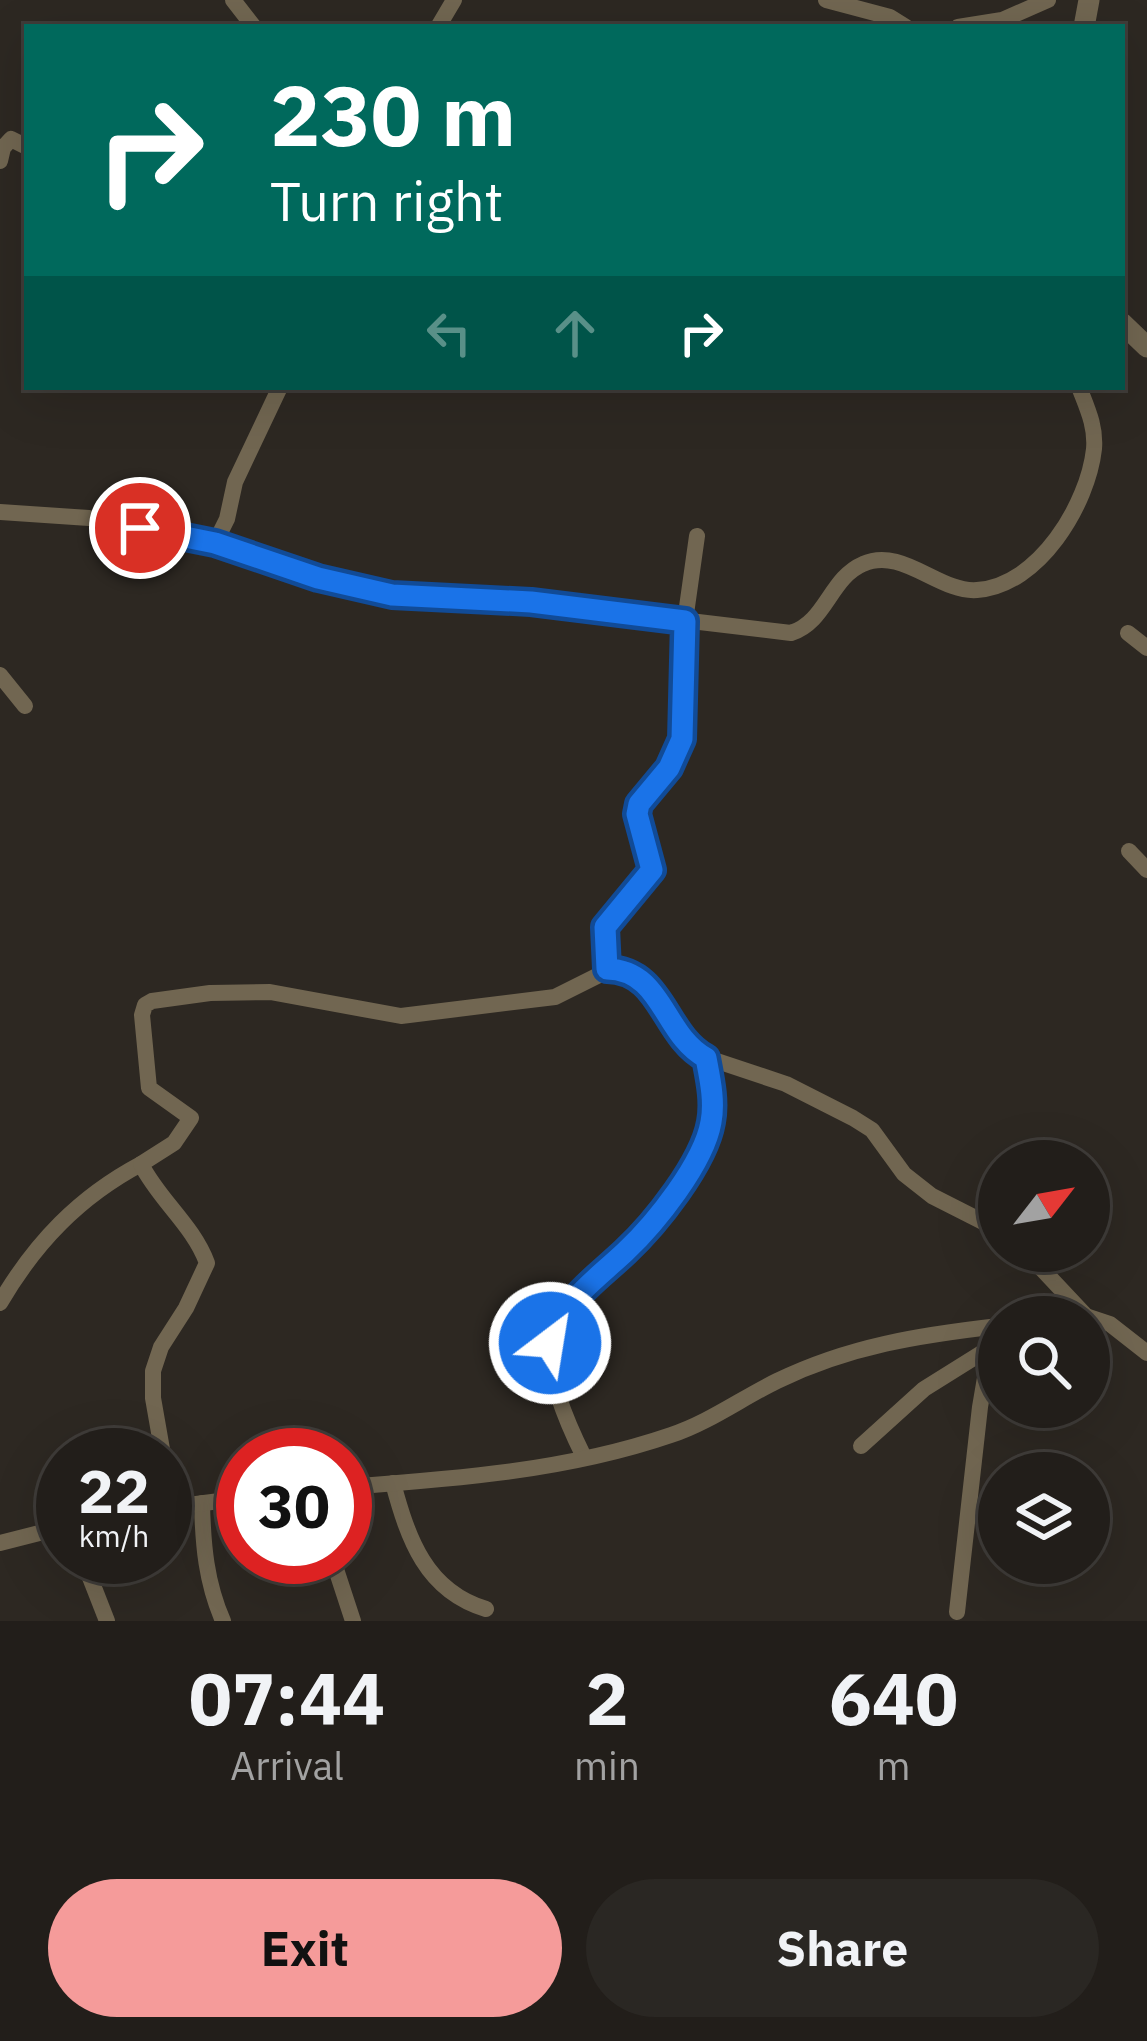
<!DOCTYPE html>
<html lang="en">
<head>
<meta charset="utf-8">
<style>
	:root { --surface:#221e1a; --page:#2a2723; --text:#f1f3f6; --muted:#a2a2a2; --line:#3f3c39; --accent:#f59b9a }
	body { margin:0; font-family:"IBM Plex Sans",sans-serif; background:var(--page); color:var(--text); height:100vh; display:flex; flex-direction:column; font-size:45px; white-space:nowrap }
	* { box-sizing:border-box; margin:0 }
	p { font-size:39px; color:var(--muted) }
	.icon { flex:none; width:66px; height:66px; fill:none; stroke:currentColor; stroke-width:2; stroke-linecap:round; stroke-linejoin:round }
	.map { position:relative; height:1621px; overflow:hidden }
	.side { display:flex; flex-direction:column; background:var(--surface); flex:1 }
	.side>* { flex:none }
	.banner { position:absolute; left:24px; top:24px; width:1101px; height:366px; border-radius:0px; box-shadow:0 12px 48px #0002,0 0 0 3px var(--line); background:#00695c; color:#fff; overflow:hidden }
	.needle { width:78px; rotate:59deg }
	.buttons { position:absolute; left:978px; top:1140px; display:grid; gap:24px }
	.buttons a { display:grid; place-items:center; width:132px; height:132px; border-radius:50%; background:var(--surface); box-shadow:0 12px 48px #0002,0 0 0 3px var(--line); font-size:60px }
	.speed { position:absolute; left:36px; top:1428px; display:flex; gap:24px; font-size:60px; font-weight:700; text-align:center }
	.speed>* { display:grid; place-content:center; width:156px; height:156px; border-radius:50%; background:var(--surface); box-shadow:0 12px 48px #0002,0 0 0 3px var(--line); line-height:1 }
	.speed small { font-size:30px; font-weight:400 }
	.speed .limit { border:18px solid #d22; background:#fff; color:#111 }
	.pin { position:absolute; display:grid; place-items:center; width:102px; height:102px; color:#fff; margin:-51px; border:6px solid #fff; border-radius:50%; box-shadow:0 3px 12px #0007 }
	.me { position:absolute; width:132px; margin:-66px; rotate:31deg; stroke-linejoin:round; filter:drop-shadow(0 0 9px #0008) }
	.turn { display:flex; align-items:center; gap:42px; height:252px; padding:0 48px; font-size:54px }
	.turn .icon { width:156px; height:156px; stroke-width:2.5 }
	.turn b { display:block; font-size:84px; line-height:102px }
	.lanes { display:flex; align-items:center; height:114px; padding:0 48px; background:#0003; justify-content:center; gap:60px; direction:ltr }
	.lanes .off { opacity:.35 }
	.eta { display:flex; justify-content:space-evenly; align-items:center; height:204px; text-align:center }
	.eta b { font-size:72px; font-weight:800; line-height:84px }
	.action { display:flex; gap:24px; margin-top:auto; padding:24px 48px }
	.action a { flex:1; height:138px; border-radius:72px; background:var(--accent); color:#111; font-size:48px; font-weight:800; line-height:138px; text-align:center }
	.action a+a { background:var(--page); color:var(--text) }
	.map>svg:first-child { display:block }
	.lines { fill:none; stroke-linecap:round; stroke-linejoin:round }
	.minor { stroke:#716651; stroke-width:16 }
	.tertiary { stroke:#716651; stroke-width:21 }
	.route-casing { stroke:#114b97; stroke-width:30 }
	.route { stroke:#1a73e8; stroke-width:21 }
</style>
</head>
<body>
<div class="map">
<svg width="1147" height="1621" viewBox="0 0 1147 1621">
	<rect width="100%" height="100%" fill="#2d2822"/>
	<g class="lines">
		<!-- minor -->
		<g class="minor">
			<polyline points="233,0 254,27"/>
			<polyline points="826,0 890,17 906,27"/>
			<polyline points="438,27 454,0"/>
			<polyline points="958,27 1002,20 1048,0"/>
			<polyline points="0,161 3,148 11,139 27,147"/>
			<path d="M0 512 89 518 215 543 279 566 392 595 531 602 791 633C826 622 830 578 863 564 902 546 939 593 977 590 1039 586 1088 504 1094 449 1096 426 1087 408 1079 387"/>
			<polyline points="215,543 227,519 235,482 280,387"/>
			<polyline points="1128,633 1147,648"/>
			<polyline points="0,675 25,706"/>
			<polyline points="1129,851 1147,870"/>
			<polyline points="607,969 605,927 652,870 637,814 639,804 669,768 682,739 685,621 697,536"/>
			<polyline points="1048,1161 1051,1147"/>
			<polyline points="1025,1251 1087,1317"/>
			<path d="M0 1303C35 1243 79 1197 141 1164"/>
			<polyline points="1089,1317 1110,1324 1147,1353"/>
			<polyline points="861,1446 924,1389 996,1344"/>
			<path d="M163 1455 153 1398V1371L161 1347 186 1308 207 1263C193 1225 159 1200 141 1164L174 1143 191 1118 149 1088 142 1015 145 1005 152 1001 210 993 270 992 401 1016 555 997 613 968 648 983 682 1039 699 1055 786 1084 853 1118 872 1130 904 1174 932 1196 999 1230"/>
			<path d="M584 1457C569 1427 547 1378 550 1343 553 1306 593 1280 618 1258 650 1230 703 1165 711 1122 715 1101 710 1079 707 1058"/>
			<polyline points="165,1461 178,1506"/>
			<path d="M393 1483C408 1539 426 1591 486 1609"/>
			<path d="M345 1487C455 1479 566 1471 671 1435 708 1423 742 1398 777 1381 849 1346 920 1335 999 1326"/>
			<path d="M202 1503C203 1545 206 1582 223 1621"/>
			<polyline points="165,1508 243,1498"/>
			<polyline points="0,1543 63,1527"/>
			<polyline points="82,1557 107,1621"/>
			<polyline points="332,1557 353,1621"/>
			<polyline points="957,1612 980,1407 987,1366 999,1340"/>
		</g>
		<!-- tertiary -->
		<g class="tertiary">
			<polyline points="1084,27 1089,0"/>
			<polyline points="1122,323 1147,347"/>
		</g>
	</g>
	<g class="lines">
		<!-- route casing -->
		<g class="route-casing">
			<path id="route" d="M140 528 215 543 318 578 392 595 531 602 685 621 682 739 669 768 639 804 637 814 652 870 605 927 607 969C663 970 663 1035 706 1058 710 1079 715 1101 711 1122 704 1163 655 1224 625 1252 592 1283 566 1298 550 1343"/>
		</g>
		<!-- route -->
		<use href="#route" class="route"/>
	</g>
</svg>
<div class="buttons">
<a><svg class="needle" viewBox="-14 -14 28 28"><path d="M0-13l5 13h-10z" fill="#e53935"/><path d="M0 13l5-13h-10z" fill="#a2a2a2"/></svg></a>
<a><svg class="icon" aria-label="search" viewBox="0 0 24 24"><circle cx="10" cy="10" r="6"/><path d="M15 15l6 6"/></svg></a>
<a><svg class="icon" aria-label="layers" viewBox="0 0 24 24"><path d="M12 4l9 5-9 5-9-5zM3 14l9 5 9-5"/></svg></a>
</div>
<div class="speed"><div>22<small>km/h</small></div><div class="limit">30</div></div>
<div class="pin" style="left:140px;top:528px;background:#d93025"><svg class="icon" aria-label="arrive" viewBox="0 0 24 24"><path d="M6 21V4h12l-3 4 3 4H6"/></svg></div>
<svg class="me" style="left:550px;top:1343px" viewBox="-20 -20 40 40"><circle r="17" fill="#1a73e8" stroke="#fff" stroke-width="3"/><path d="M0-11L8 9 0 5-8 9z" fill="#fff"/></svg>
<div class="banner">
<div class="turn"><svg class="icon" aria-label="right" viewBox="0 0 24 24"><path d="M7 20v-9h11M14 6l5 5-5 5"/></svg><div><b>230 m</b>Turn right</div></div>
<div class="lanes"><svg class="icon off" aria-label="left" viewBox="0 0 24 24"><path d="M17 20v-9H6M10 6l-5 5 5 5"/></svg><svg class="icon off" aria-label="ahead" viewBox="0 0 24 24"><path d="M12 20V5M6 11l6-6 6 6"/></svg><svg class="icon" aria-label="right" viewBox="0 0 24 24"><path d="M7 20v-9h11M14 6l5 5-5 5"/></svg></div>
</div>
</div>
<section class="side">
<div class="eta">
<div><b>07:44</b><p>Arrival</p></div>
<div><b>2</b><p>min</p></div>
<div><b>640</b><p>m</p></div>
</div>
<div class="action"><a>Exit</a><a>Share</a></div>
</section>
</body>
</html>
